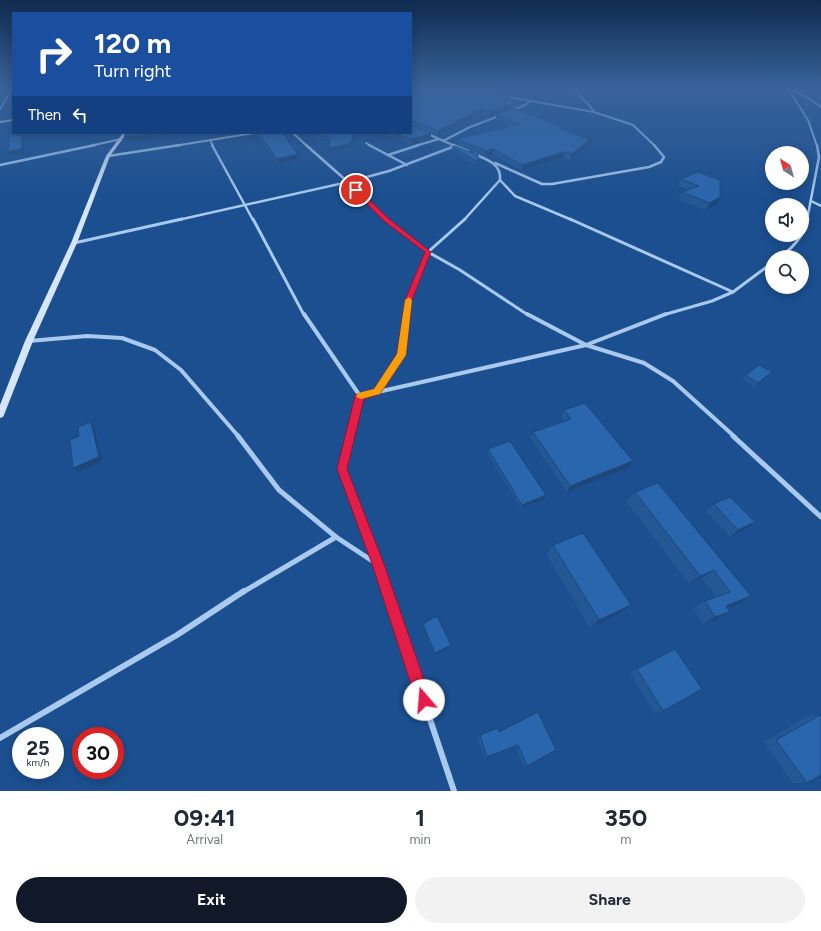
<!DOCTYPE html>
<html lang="en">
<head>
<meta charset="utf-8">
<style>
	:root { --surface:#fff; --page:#f2f2f3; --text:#1f2937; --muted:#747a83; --accent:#111827 }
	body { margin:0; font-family:Figtree,sans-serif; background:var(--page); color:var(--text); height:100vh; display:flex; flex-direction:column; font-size:15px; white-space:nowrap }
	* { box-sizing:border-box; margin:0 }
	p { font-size:13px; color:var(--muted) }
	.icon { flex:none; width:22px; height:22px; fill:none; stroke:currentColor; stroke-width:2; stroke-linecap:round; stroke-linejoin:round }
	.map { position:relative; height:791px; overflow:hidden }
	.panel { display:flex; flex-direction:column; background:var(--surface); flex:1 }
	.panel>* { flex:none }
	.hud { position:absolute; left:12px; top:12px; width:400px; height:122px; border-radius:0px; box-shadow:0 2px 10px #0003; background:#1a4fa0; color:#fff; overflow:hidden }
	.needle { width:26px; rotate:323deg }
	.tools { position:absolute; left:765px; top:146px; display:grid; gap:8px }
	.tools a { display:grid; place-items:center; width:44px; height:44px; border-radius:50%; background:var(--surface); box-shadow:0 2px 10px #0003; font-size:20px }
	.speed { position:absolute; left:12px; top:727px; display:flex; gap:8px; font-size:20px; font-weight:700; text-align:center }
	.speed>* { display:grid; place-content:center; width:52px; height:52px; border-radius:50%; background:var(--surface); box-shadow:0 2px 10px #0003; line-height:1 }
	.speed small { font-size:10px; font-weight:400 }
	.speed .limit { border:6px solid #d22; background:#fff; color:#111 }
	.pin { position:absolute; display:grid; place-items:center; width:34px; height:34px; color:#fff; margin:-17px; border:2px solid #fff; border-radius:50%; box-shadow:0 1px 4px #0007 }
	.me { position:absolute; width:44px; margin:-22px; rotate:342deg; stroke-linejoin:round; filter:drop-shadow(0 0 3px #0008) }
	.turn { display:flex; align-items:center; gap:14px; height:84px; padding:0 16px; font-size:18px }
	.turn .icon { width:52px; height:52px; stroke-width:2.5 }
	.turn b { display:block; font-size:28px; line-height:34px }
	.then { display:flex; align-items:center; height:38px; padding:0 16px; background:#0003; gap:8px; font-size:15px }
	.eta { display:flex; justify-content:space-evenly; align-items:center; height:68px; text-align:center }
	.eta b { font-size:24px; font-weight:700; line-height:28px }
	.primary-button { display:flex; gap:8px; margin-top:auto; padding:8px 16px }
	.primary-button a { flex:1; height:46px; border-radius:24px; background:var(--accent); color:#fff; font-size:16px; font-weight:700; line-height:46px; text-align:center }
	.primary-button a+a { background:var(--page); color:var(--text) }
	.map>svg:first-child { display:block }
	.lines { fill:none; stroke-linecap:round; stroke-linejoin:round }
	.stream { stroke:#9cc4f0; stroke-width:2 }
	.street-far5 { stroke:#a9c9ee; stroke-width:2 }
	.street-far4 { stroke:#a9c9ee; stroke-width:2.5 }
	.street-far3 { stroke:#a9c9ee; stroke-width:3 }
	.street-far2 { stroke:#a9c9ee; stroke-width:4 }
	.street-far1 { stroke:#a9c9ee; stroke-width:5 }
	.street { stroke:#a9c9ee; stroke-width:6 }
	.secondary { fill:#d6e6fa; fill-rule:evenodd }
	.wall { fill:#245895 }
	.shaded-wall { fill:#1d4779 }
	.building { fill:#2a66ad; stroke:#1d4779 }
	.route { fill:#e11d48; stroke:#92132f }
	.slow { fill:#f59e0b }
</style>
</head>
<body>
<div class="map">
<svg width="821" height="791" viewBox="0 0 821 791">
	<rect width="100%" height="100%" fill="#1b4f8f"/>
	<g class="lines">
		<!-- stream -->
		<polyline class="stream" points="0,109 13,87"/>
		<!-- street-far5 -->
		<g class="street-far5">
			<path d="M573 87C578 97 589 102 594 112"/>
			<polyline points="787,87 808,120 817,146"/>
			<polyline points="788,88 808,98 821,107"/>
			<polyline points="503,96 530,101 525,105 511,111"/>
			<polyline points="530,101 594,112 633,125 655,146"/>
			<polyline points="293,133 307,146"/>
			<polyline points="428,134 455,146"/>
			<polyline points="210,140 213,146"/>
			<polyline points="443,141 470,127 499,116"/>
			<polyline points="366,143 371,146"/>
			<polyline points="90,146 121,139"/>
			<polyline points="174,146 254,133"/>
			<polyline points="415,146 439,139"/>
		</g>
		<!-- street-far4 -->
		<g class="street-far4">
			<polyline points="212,145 253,220"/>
			<polyline points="306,145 348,182 386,220"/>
			<polyline points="369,145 407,165"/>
			<polyline points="453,145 468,151"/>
			<polyline points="388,155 419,145"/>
			<polyline points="108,156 180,145"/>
			<polyline points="495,163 542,184 552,184 649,167 661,162 664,157 654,145"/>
			<polyline points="0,165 95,145"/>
			<polyline points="500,180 515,196 572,220"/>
			<polyline points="811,201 821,206"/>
			<polyline points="178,220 348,182 389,171 455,146"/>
			<path d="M464 220 500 180C502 164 486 159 474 154"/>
			<polyline points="807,220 819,157 817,145"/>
		</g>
		<!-- street-far3 -->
		<g class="street-far3">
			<polyline points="253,219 304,315"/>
			<polyline points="385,219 428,252 460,270 528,315"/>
			<polyline points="570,219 733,292"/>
			<polyline points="74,243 182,219"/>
			<path d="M780 257C794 247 804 236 808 219"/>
			<polyline points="407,315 409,300 428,252 465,219"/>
			<polyline points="663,315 712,301 733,292 772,263"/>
		</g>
		<!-- street-far2 -->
		<g class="street-far2">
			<polyline points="304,314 360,396 350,437"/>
			<polyline points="527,314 586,345 644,363 673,381 735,437"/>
			<polyline points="29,341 87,336 122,338 155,350 181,370 239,437"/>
			<polyline points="377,392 402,355 407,314"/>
			<polyline points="360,396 586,345 666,314"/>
		</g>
		<!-- street-far1 -->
		<g class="street-far1">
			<polyline points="238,436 279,490 336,537 377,564"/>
			<polyline points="350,436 342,469 387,592"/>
			<polyline points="733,436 821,517"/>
			<polyline points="243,592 336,537"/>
		</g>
		<!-- street -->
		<g class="street">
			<polyline points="387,591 454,791"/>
			<polyline points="0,738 177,635 244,591"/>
		</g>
		<!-- secondary -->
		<g class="secondary">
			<polygon points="13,119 13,121 0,123 0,121"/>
			<polygon points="123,133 127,133 110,156 77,243 33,341 4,415 3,417 0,418 0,405 25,341 71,243 106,156"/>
		</g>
	</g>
	<!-- wall -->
	<g class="wall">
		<polygon points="411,87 515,106 489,117 481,114 438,136 430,133 431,134 431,139 411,145 399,140 399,137 395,138 383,133 411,133"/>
		<polygon points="496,114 563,129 590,140 589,145 570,160 563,158 521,170 492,154 485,156 457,144 457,139 511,126 496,119"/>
		<polygon points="255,133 282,133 298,154 298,159 278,164 266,146 256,135"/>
		<polygon points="356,133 351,147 329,152 329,148 330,139 315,139 314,135"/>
		<polygon points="452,147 478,155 477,166 452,150"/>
		<polygon points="698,172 720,197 717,204 706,210 679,200 682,192 688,190 678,186 681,179"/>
		<polygon points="772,372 768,376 755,387 742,379 746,375"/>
		<polygon points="564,410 633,461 629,467 567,492 530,438 533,432 564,421 561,417"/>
		<polygon points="488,449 544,499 521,508 487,453"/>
		<polygon points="658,483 738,604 727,608 730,612 717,619 703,624 693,608 705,601 716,597 702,578 689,584 627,502 635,492"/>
		<polygon points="714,504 746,529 730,537 706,511"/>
		<polygon points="553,545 621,613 590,628 547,555"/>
		<polygon points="423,624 450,647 435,655 423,626"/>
		<polygon points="675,649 663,711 654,713 630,672"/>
		<polygon points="538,712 527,766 524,767 515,746 484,758 478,737 480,735 499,732"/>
		<polygon points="820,715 807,783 793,783 764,742 806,717"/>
	</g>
	<!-- shaded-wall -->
	<g class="shaded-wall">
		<polygon points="516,102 515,106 489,117 490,112"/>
		<polygon points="482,109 481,114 438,136 438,131"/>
		<polygon points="153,133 169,133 169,134 146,140 126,141 124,136"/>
		<polygon points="217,133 240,133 218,136"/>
		<polygon points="354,133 356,133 351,147 329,152 329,148"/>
		<polygon points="373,133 380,133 373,135"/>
		<polygon points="395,133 407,133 399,135 399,137 395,138"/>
		<polygon points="431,134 431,139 411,145 411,139"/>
		<polygon points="22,135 24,138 24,153 11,155 8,152"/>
		<polygon points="590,140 589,145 570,160 572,154"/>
		<polygon points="493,149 492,154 485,156 486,151"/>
		<polygon points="564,152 563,158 521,170 522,165"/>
		<polygon points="298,154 298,159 278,164 277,159"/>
		<polygon points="720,197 717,204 706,210 710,203"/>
		<polygon points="772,372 768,376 755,387 758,383"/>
		<polygon points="91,422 94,426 102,461 78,472 73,468"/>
		<polygon points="633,461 629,467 567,492 570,486"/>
		<polygon points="546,495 544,499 521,508 522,505"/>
		<polygon points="755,522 746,529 730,537 738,530"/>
		<polygon points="714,570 702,578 689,584 700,576"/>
		<polygon points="751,596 738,604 713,613 726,606"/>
		<polygon points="631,605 621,613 590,628 599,620"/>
		<polygon points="730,612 717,619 703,624 715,617"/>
		<polygon points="451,645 450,647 435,655 435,653"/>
	</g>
	<!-- building -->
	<g class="building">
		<polygon points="411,87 460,87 492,92 497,95 504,94 516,102 490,112 482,109 438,131 411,120"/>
		<polygon points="513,108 563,127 560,128 590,140 572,154 564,152 522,165 493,149 486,151 457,139 519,124 496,114"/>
		<polygon points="411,125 431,134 411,139 399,135 402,133 411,133"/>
		<polygon points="126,133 153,133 144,135 124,136"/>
		<polygon points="257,133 282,133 298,154 277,159 265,142"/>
		<polygon points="315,133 354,133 350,144 329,148 330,136 314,135"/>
		<polygon points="22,135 21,149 8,152 9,136"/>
		<polygon points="455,146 478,155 478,162 452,147"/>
		<polygon points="698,172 720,180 720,197 710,203 682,192 699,186 681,179"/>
		<polygon points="759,365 772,372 758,383 746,375"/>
		<polygon points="585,403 633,461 570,486 533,432 571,419 564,410"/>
		<polygon points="91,422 99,457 73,468 70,440 79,436 78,427"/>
		<polygon points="510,441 546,495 522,505 488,449"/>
		<polygon points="658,483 751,596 726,606 730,612 715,617 705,601 730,592 714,570 700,576 635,492"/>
		<polygon points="730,497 755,522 738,530 714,504"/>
		<polygon points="583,533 631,605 599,620 553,545"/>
		<polygon points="437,616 451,645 435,653 423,624"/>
		<polygon points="675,649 702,689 663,711 637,669"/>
		<polygon points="538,712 556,750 527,766 518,745 487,757 480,735 498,728 499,732"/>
		<polygon points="820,715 821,716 821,775 807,783 776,740"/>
	</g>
	<!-- sky -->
	<linearGradient id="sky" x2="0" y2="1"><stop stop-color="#0f2b4f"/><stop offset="0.44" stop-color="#39639b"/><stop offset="1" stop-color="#39639b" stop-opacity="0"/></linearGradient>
	<rect width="821" height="198" fill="url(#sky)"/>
	<!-- route -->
	<polygon class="route" points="354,189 358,189 388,218 431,252 412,300 406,355 380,394 364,399 347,469 384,564 431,700 429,705 424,707 418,705 416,700 372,564 337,469 355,396 357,394 374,389 397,354 405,300 425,252 384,221 354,191"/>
	<!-- slow -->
	<polygon class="slow" points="409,297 412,300 406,355 380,394 361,399 358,398 356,396 358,393 374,389 397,354 405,300"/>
</svg>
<div class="tools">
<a><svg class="needle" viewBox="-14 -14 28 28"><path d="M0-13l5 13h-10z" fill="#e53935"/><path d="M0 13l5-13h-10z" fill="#747a83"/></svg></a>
<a><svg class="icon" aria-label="sound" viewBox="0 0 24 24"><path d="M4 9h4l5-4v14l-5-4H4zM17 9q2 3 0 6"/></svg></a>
<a><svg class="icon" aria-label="search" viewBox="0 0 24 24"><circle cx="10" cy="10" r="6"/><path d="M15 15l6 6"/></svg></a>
</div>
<div class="speed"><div>25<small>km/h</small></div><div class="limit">30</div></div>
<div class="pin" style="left:356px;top:190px;background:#d93025"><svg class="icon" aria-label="arrive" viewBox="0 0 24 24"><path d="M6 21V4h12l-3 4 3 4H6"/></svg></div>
<svg class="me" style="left:424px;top:700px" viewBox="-20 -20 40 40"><circle r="19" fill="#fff"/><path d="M0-13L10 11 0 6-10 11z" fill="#e11d48"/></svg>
<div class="hud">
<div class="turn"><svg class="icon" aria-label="right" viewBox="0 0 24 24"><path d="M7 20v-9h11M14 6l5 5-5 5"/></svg><div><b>120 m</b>Turn right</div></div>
<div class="then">Then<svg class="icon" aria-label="left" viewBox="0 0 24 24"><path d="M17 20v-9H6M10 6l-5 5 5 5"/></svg></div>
</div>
</div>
<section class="panel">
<div class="eta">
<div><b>09:41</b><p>Arrival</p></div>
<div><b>1</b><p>min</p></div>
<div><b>350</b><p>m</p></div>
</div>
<div class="primary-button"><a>Exit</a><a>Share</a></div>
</section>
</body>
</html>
